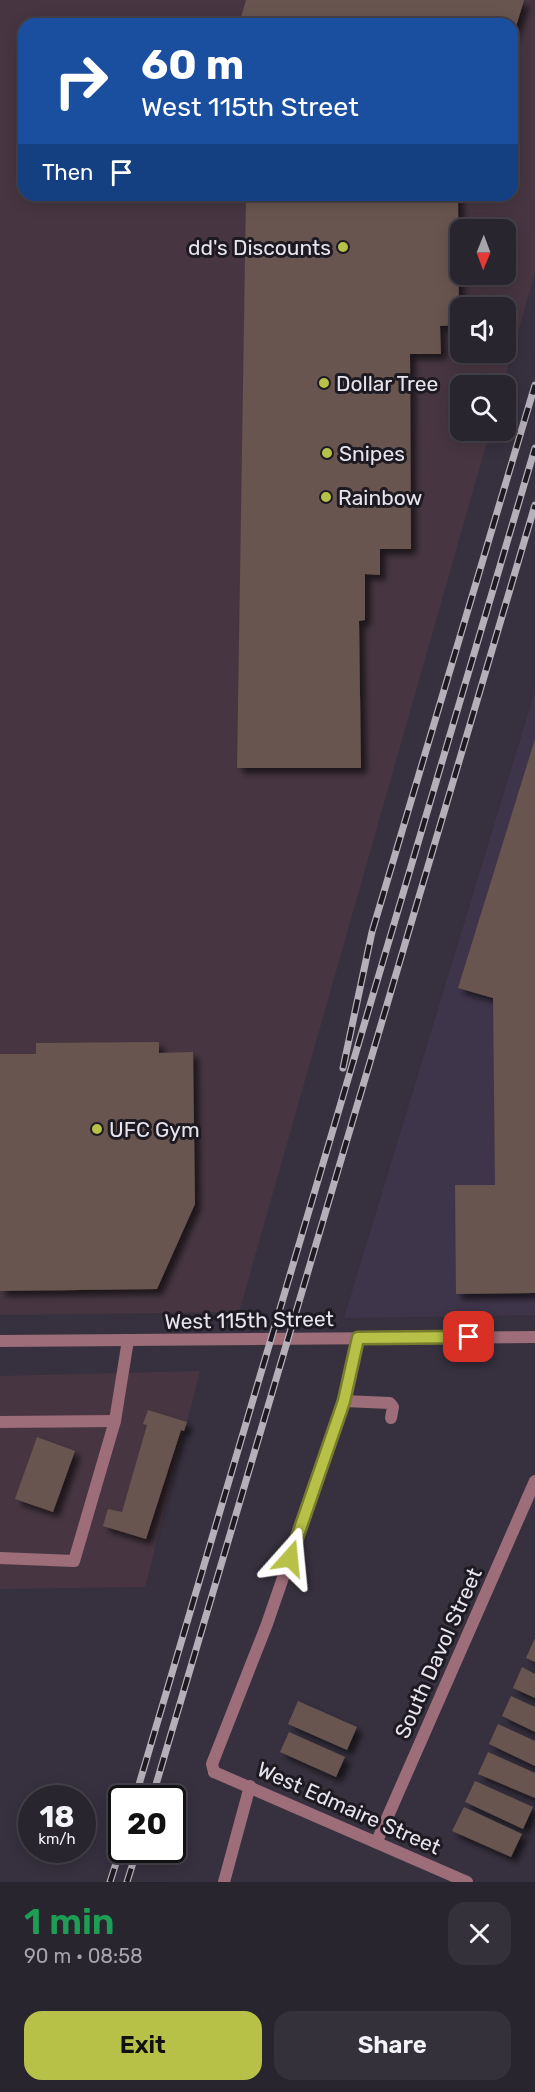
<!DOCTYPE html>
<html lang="en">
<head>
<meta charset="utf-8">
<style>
	:root { --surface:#29252f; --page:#35313b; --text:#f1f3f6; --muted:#a5a5aa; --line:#45424b; --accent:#b8c147 }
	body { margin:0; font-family:Rubik,sans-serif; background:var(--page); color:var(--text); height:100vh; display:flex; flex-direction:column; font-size:22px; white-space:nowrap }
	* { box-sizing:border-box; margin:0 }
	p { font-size:20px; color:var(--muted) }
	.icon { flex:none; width:33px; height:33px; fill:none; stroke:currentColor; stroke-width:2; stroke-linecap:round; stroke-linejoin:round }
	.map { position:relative; height:1882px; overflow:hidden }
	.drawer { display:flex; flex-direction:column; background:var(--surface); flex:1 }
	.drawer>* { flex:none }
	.top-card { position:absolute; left:18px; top:18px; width:500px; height:183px; border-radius:18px; box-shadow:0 3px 15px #0003,0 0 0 2px var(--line); background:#1a4fa0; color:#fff; overflow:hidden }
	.needle { width:39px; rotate:181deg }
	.fabs { position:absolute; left:450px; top:219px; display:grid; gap:12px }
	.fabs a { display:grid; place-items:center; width:66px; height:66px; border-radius:12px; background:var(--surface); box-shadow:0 3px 15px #0003,0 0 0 2px var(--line); font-size:30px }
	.speed { position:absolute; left:18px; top:1785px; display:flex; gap:12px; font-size:30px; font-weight:700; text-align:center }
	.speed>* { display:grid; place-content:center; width:78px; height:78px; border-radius:50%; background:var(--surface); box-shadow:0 3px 15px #0003,0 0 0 2px var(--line); line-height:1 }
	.speed small { font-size:15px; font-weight:400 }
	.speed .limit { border:3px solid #111; border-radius:9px; background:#fff; color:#111 }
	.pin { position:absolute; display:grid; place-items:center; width:51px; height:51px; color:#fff; margin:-26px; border-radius:12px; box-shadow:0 3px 9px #0006 }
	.me { position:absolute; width:66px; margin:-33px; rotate:18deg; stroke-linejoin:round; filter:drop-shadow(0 0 4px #0008) }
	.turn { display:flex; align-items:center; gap:21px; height:126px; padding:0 24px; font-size:27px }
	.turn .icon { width:78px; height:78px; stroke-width:2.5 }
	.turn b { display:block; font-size:42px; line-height:51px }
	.then { display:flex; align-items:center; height:57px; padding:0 24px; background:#0003; gap:12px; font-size:22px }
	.round { display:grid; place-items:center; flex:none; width:63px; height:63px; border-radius:18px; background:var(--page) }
	.head { display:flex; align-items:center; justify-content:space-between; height:102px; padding:0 24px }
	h1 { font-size:36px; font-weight:600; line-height:45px; color:#1e9e55 }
	.cta { display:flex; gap:12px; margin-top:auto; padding:12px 24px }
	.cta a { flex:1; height:69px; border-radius:18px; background:var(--accent); color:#111; font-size:24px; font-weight:600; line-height:69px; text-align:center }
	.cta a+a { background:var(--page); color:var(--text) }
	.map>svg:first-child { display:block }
	.commercial { fill:#473641; fill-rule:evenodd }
	.built { fill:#3f354a }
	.building { fill:#67544f; filter:url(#shadow) }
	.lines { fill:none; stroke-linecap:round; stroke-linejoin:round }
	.service { stroke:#9d6d79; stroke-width:12 }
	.minor { stroke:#9d6d79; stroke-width:12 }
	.tertiary { stroke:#9d6d79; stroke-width:12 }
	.rail-casing { stroke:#b4afb9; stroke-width:7 }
	.rail { stroke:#1d1a21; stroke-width:4.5; stroke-dasharray:14; stroke-linecap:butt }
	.route-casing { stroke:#787d2e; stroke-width:15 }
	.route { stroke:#b8c147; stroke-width:10 }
	.poi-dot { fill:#b8c147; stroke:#1d1a21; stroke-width:2 }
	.labels { text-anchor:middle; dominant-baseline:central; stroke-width:6; stroke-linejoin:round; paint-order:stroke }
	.poi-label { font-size:21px; fill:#e8e4ed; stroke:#1d1a21; text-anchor:start }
	.street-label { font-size:21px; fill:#e8e4ed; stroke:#1d1a21 }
</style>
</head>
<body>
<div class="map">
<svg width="535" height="1882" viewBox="0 0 535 1882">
	<defs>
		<filter id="shadow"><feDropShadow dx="5.5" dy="5.5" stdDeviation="3" flood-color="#0009"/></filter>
	</defs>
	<rect width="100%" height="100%" fill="#37313f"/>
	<!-- commercial -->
	<g class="commercial">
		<path d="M0 0H535V272L503 385 460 386V430L490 431 239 1312 0 1315ZM24 24H512V195H24ZM460 230H506V274H460ZM460 308H506V352H460Z"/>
		<polygon points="200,1371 145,1587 0,1589 0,1376"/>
	</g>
	<!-- built -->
	<polygon class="built" points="535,691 535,1315 344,1318"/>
	<!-- building -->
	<g class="building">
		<polygon points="246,0 524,0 512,40 512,24 239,24"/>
		<polygon points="246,195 458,195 459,325 440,326 441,354 410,354 411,549 380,549 380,575 365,574 365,620 359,621 361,768 237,768"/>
		<polygon points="535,739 535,1293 456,1294 455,1185 495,1185 493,998 458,988"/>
		<polygon points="159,1042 159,1053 193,1052 195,1204 157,1289 0,1291 0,1054 36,1054 36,1043"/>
		<polygon points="148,1410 187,1422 184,1431 181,1430 146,1539 103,1526 108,1509 122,1512 147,1425 143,1424"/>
		<polygon points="37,1437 75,1451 53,1512 15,1499"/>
		<polygon points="535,1638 535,1662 526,1658"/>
		<polygon points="522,1667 535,1674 535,1698 513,1688"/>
		<polygon points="511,1696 535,1707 535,1732 502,1716"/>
		<polygon points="298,1701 357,1727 347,1750 288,1724"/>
		<polygon points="498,1724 535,1741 535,1766 489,1744"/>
		<polygon points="289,1732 345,1757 336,1777 280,1752"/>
		<polygon points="488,1752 535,1773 535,1798 478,1774"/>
		<polygon points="475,1781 533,1807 523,1829 465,1802"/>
		<polygon points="464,1807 522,1834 511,1857 452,1831"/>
	</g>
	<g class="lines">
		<!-- service -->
		<g class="service">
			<polyline points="344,1401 390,1403 393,1407 391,1418"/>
			<polyline points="0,1422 115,1421"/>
			<polyline points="0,1558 74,1561 115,1421 128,1340"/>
			<polyline points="214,1772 212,1764 267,1624 344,1401 358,1338"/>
		</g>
		<!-- minor -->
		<g class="minor">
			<polyline points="214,1772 467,1882"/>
			<polyline points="377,1841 535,1481"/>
			<polyline points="224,1882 250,1786"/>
		</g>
		<!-- tertiary -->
		<polyline class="tertiary" points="0,1341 535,1337"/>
		<!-- rail casing -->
		<g class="rail-casing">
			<g id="rail">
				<polyline points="343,1068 372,932 535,385"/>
				<polyline points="135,1798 535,448"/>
				<polyline points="152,1798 535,505"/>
				<polyline points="110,1882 122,1844"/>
				<polyline points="127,1882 137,1850"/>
			</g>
		</g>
		<!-- rail -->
		<use href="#rail" class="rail"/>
	</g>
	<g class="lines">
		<!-- route casing -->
		<g class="route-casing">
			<polyline id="route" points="290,1558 344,1401 358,1338 469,1337"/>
		</g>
		<!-- route -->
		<use href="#route" class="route"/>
	</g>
	<!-- markers -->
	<g class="poi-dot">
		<circle cx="343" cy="247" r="6"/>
		<circle cx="324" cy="383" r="6"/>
		<circle cx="327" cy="453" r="6"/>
		<circle cx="326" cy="497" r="6"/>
		<circle cx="97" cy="1129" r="6"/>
	</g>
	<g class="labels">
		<!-- poi labels -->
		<g class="poi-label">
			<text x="331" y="247" text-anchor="end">dd's Discounts</text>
			<text x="336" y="383">Dollar Tree</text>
			<text x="339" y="453">Snipes</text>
			<text x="338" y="497">Rainbow</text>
			<text x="109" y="1129">UFC Gym</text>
		</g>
		<!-- street labels -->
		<g class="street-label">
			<text transform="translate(249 1320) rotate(-1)">West 115th Street</text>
			<text transform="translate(438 1653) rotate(-66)">South Davol Street</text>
			<text transform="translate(349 1808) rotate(24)">West Edmaire Street</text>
		</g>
	</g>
</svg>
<div class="fabs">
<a><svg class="needle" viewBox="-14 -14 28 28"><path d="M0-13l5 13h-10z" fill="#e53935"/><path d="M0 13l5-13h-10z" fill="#a5a5aa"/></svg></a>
<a><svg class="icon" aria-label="sound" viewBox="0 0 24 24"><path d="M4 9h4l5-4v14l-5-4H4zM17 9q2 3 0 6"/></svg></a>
<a><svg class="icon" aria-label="search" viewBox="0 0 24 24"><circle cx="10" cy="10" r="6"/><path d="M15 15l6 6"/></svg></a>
</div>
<div class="speed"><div>18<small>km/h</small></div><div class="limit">20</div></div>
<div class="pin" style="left:469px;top:1337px;background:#d93025"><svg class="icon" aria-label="arrive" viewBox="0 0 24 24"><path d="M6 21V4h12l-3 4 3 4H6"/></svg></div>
<svg class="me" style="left:290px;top:1558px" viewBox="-20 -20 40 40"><path d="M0-17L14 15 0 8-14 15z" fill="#b8c147" stroke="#fff" stroke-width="4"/></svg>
<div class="top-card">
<div class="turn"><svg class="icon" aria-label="right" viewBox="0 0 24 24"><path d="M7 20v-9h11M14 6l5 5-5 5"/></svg><div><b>60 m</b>West 115th Street</div></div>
<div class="then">Then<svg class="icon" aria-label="arrive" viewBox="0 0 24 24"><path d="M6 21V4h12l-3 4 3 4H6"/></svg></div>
</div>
</div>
<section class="drawer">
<div class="head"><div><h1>1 min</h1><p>90 m · 08:58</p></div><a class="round"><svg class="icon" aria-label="close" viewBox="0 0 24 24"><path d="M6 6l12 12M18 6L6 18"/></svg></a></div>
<div class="cta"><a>Exit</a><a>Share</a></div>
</section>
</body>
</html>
